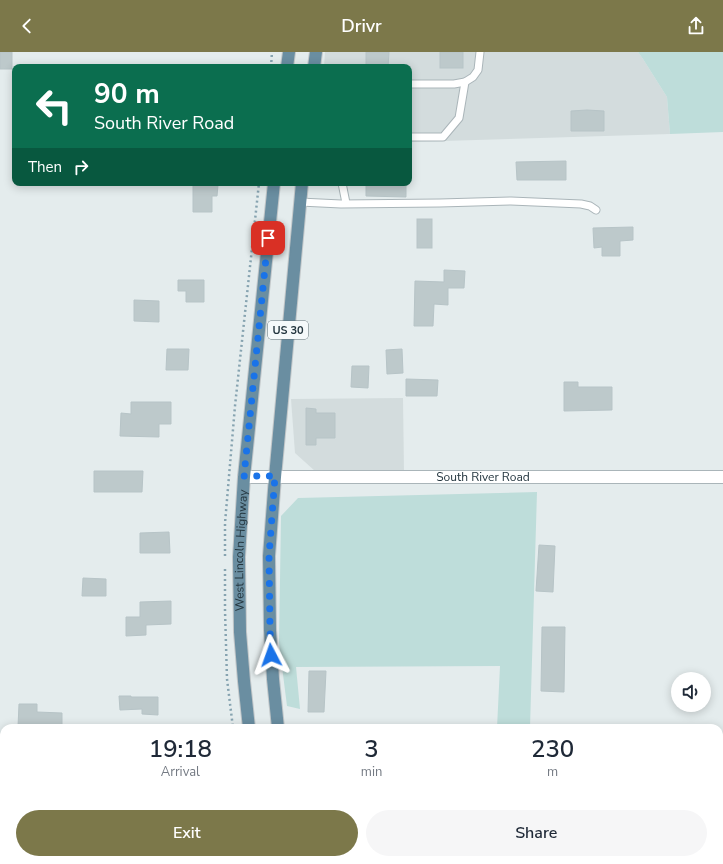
<!DOCTYPE html>
<html lang="en">
<head>
<meta charset="utf-8">
<style>
	:root { --surface:#fff; --page:#f6f6f7; --text:#1f2937; --muted:#747a83; --accent:#7c784a }
	body { margin:0; font-family:"Nunito Sans",sans-serif; background:var(--page); color:var(--text); height:100vh; display:flex; flex-direction:column; font-size:15px; white-space:nowrap }
	* { box-sizing:border-box; margin:0 }
	p { font-size:13px; color:var(--muted) }
	.icon { flex:none; width:22px; height:22px; fill:none; stroke:currentColor; stroke-width:2; stroke-linecap:round; stroke-linejoin:round }
	.map { position:relative; flex:1; overflow:hidden }
	.drawer { position:absolute; left:0px; top:672px; width:723px; height:140px; display:flex; flex-direction:column; background:var(--surface); border-radius:12px 12px 0 0; box-shadow:0 2px 10px #0003 }
	.drawer>* { flex:none }
	.top-card { position:absolute; left:12px; top:12px; width:400px; height:122px; border-radius:8px; box-shadow:0 2px 10px #0003; background:#0b6e4f; color:#fff; overflow:hidden }
	.fabs { position:absolute; left:671px; top:620px; display:grid; gap:8px }
	.fabs a { display:grid; place-items:center; width:40px; height:40px; border-radius:50%; background:var(--surface); box-shadow:0 2px 10px #0003; font-size:20px }
	.pin { position:absolute; display:grid; place-items:center; width:34px; height:34px; color:#fff; margin:-17px; border-radius:8px; box-shadow:0 2px 6px #0006 }
	.me { position:absolute; width:44px; margin:-22px; rotate:356deg; stroke-linejoin:round; filter:drop-shadow(0 0 3px #0008) }
	.turn { display:flex; align-items:center; gap:14px; height:84px; padding:0 16px; font-size:18px }
	.turn .icon { width:52px; height:52px; stroke-width:2.5 }
	.turn b { display:block; font-size:28px; line-height:34px }
	.then { display:flex; align-items:center; height:38px; padding:0 16px; background:#0003; gap:8px; font-size:15px }
	.eta { display:flex; justify-content:space-evenly; align-items:center; height:68px; text-align:center }
	.eta b { font-size:24px; font-weight:600; line-height:28px }
	.button { display:flex; gap:8px; margin-top:auto; padding:8px 16px }
	.button a { flex:1; height:46px; border-radius:24px; background:var(--accent); color:#fff; font-size:16px; font-weight:600; line-height:46px; text-align:center }
	.button a+a { background:var(--page); color:var(--text) }
	header { display:flex; justify-content:space-between; align-items:center; height:52px; padding:0 16px; background:var(--accent); color:#fff; font-size:18px; font-weight:600 }
	.map>svg:first-child { display:block }
	.built { fill:#d3dcdd }
	.green { fill:#beddda }
	.building { fill:#bdc9cb; stroke:#b7c4c7 }
	.lines { fill:none; stroke-linecap:round; stroke-linejoin:round }
	.lane-casing { stroke:#aab5b9; stroke-width:9 }
	.street-casing { stroke:#aab5b9; stroke-width:14 }
	.primary-casing { stroke:#c2c7c9; stroke-width:14 }
	.path { stroke:#86a3b0; stroke-width:2.5; stroke-dasharray:2 3; stroke-linecap:butt }
	.lane { stroke:#fff; stroke-width:7 }
	.street { stroke:#fff; stroke-width:12 }
	.primary { stroke:#6a8ea1; stroke-width:12 }
	.route { stroke:#1a73e8; stroke-width:7; stroke-dasharray:0 12.6 }
	.labels { text-anchor:middle; dominant-baseline:central; stroke-width:3; stroke-linejoin:round; paint-order:stroke }
	.shield { fill:#f5f9fa; stroke:#637077; stroke-width:1 }
	.shield-label { font-size:11px; font-weight:bold; fill:#24363f }
	.street-label { font-size:12px; fill:#24363f; stroke:#f5f9fa }
</style>
</head>
<body>
<header><svg class="icon" aria-label="back" viewBox="0 0 24 24"><path d="M15 5l-7 7 7 7"/></svg>Drivr<svg class="icon" aria-label="share" viewBox="0 0 24 24"><path d="M12 15V3M7 8l5-5 5 5M5 13v7h14v-7"/></svg></header>
<div class="map">
<svg width="723" height="812" viewBox="0 0 723 812">
	<rect width="100%" height="100%" fill="#e4eced"/>
	<!-- built -->
	<g class="built">
		<polygon points="325,0 638,0 643,7 667,45 670,82 409,90 409,15 324,15"/>
		<polygon points="403,346 404,420 315,419 295,401 291,347"/>
		<polygon points="0,771 4,771 4,808 58,808 58,812 0,812"/>
	</g>
	<!-- green -->
	<g class="green">
		<polygon points="638,0 723,0 723,80 670,82 667,45 643,7"/>
		<polygon points="537,440 530,676 497,676 500,614 296,615 300,657 287,654 279,591 281,464 298,446"/>
		<polygon points="58,808 251,808 252,812 58,812"/>
		<polygon points="309,808 532,808 528,812 310,812"/>
	</g>
	<!-- building -->
	<g class="building">
		<rect x="0" y="0" width="12" height="17"/>
		<polygon points="366,0 389,0 388,15 366,15"/>
		<rect x="440" y="0" width="23" height="16"/>
		<polygon points="587,58 604,59 604,79 571,79 571,59"/>
		<polygon points="566,109 566,128 517,128 516,110"/>
		<polygon points="366,131 406,131 406,145 366,144"/>
		<polygon points="193,133 218,133 217,144 212,144 212,160 193,160"/>
		<rect x="417" y="167" width="15" height="29"/>
		<polygon points="633,175 633,188 620,189 620,204 602,204 602,195 594,196 593,176"/>
		<polygon points="444,218 465,219 464,236 448,236 448,253 434,252 433,274 414,274 415,229 444,230"/>
		<polygon points="178,228 204,228 204,250 186,250 186,239 178,239"/>
		<polygon points="134,248 159,249 159,270 134,269"/>
		<polygon points="167,297 189,297 188,318 166,318"/>
		<polygon points="402,297 403,321 387,322 386,298"/>
		<polygon points="352,314 369,314 368,336 351,335"/>
		<polygon points="406,327 438,328 437,344 406,344"/>
		<polygon points="564,330 578,330 578,335 612,335 612,358 564,359"/>
		<polygon points="131,350 171,350 171,372 159,372 159,385 120,384 121,361 131,362"/>
		<polygon points="306,356 316,357 316,361 335,361 335,386 316,386 316,393 306,393"/>
		<polygon points="94,419 143,419 142,440 94,440"/>
		<polygon points="169,480 170,501 140,501 140,481"/>
		<polygon points="539,493 555,494 553,540 536,539"/>
		<polygon points="83,526 106,527 106,544 82,544"/>
		<polygon points="171,549 171,572 146,573 146,583 126,584 126,565 140,565 140,550"/>
		<polygon points="542,575 565,575 564,640 541,639"/>
		<polygon points="309,619 326,619 324,660 308,660"/>
		<polygon points="119,644 131,644 131,645 158,645 158,663 142,662 142,657 120,658"/>
		<polygon points="19,652 37,652 37,660 62,661 62,676 18,675"/>
	</g>
	<g class="lines">
		<!-- lane casing -->
		<g class="lane-casing">
			<g id="lane">
				<polyline points="409,32 454,32 465,30 473,25 478,18 480,0"/>
				<polyline points="409,85 443,85 459,66 465,30"/>
				<polyline points="342,131 346,151"/>
				<polyline points="300,150 341,152 440,151 511,149 581,152 590,154 596,158"/>
				<polyline points="28,808 28,812"/>
			</g>
		</g>
		<!-- street casing -->
		<g class="street-casing">
			<g id="street">
				<path id="s1" d="M244 425H723"/>
				<polyline points="0,755 4,755"/>
			</g>
		</g>
		<!-- primary casing -->
		<g class="primary-casing">
			<g id="primary">
				<polyline points="287,15 289,0"/>
				<polyline points="314,15 316,0"/>
				<path id="s2" d="M249 676 244 629 240 580 239 505 244 425 274 131"/>
				<polyline points="278,676 273,627 270,578 269,504 275,425 302,131"/>
				<polyline points="271,808 272,812"/>
				<polyline points="300,808 301,812"/>
			</g>
		</g>
		<!-- path -->
		<g class="path">
			<polyline points="271,15 272,0"/>
			<polyline points="225,504 225,471 235,354 259,131"/>
			<polyline points="225,517 225,558 227,627 233,676"/>
			<polyline points="255,808 255,812"/>
		</g>
		<!-- lane -->
		<use href="#lane" class="lane"/>
		<!-- street -->
		<use href="#street" class="street"/>
		<!-- primary -->
		<use href="#primary" class="primary"/>
	</g>
	<g class="lines">
		<!-- route -->
		<polyline class="route" points="268,186 244,424 275,424 269,504 270,578 271,603"/>
	</g>
	<g class="labels">
		<!-- shield labels -->
		<rect class="shield" x="268" y="269" width="40" height="18" rx="3"/>
		<g class="shield-label">
			<text x="288" y="278">US 30</text>
		</g>
		<!-- street labels -->
		<g class="street-label">
			<text stroke="none"><textPath href="#s1" startOffset="239">South River Road</textPath></text>
			<text stroke="none"><textPath href="#s2" startOffset="178">West Lincoln Highway</textPath></text>
		</g>
	</g>
</svg>
<div class="fabs">
<a><svg class="icon" aria-label="sound" viewBox="0 0 24 24"><path d="M4 9h4l5-4v14l-5-4H4zM17 9q2 3 0 6"/></svg></a>
</div>
<div class="pin" style="left:268px;top:186px;background:#d93025"><svg class="icon" aria-label="arrive" viewBox="0 0 24 24"><path d="M6 21V4h12l-3 4 3 4H6"/></svg></div>
<svg class="me" style="left:271px;top:603px" viewBox="-20 -20 40 40"><path d="M0-17L14 15 0 8-14 15z" fill="#1a73e8" stroke="#fff" stroke-width="4"/></svg>
<div class="top-card">
<div class="turn"><svg class="icon" aria-label="left" viewBox="0 0 24 24"><path d="M17 20v-9H6M10 6l-5 5 5 5"/></svg><div><b>90 m</b>South River Road</div></div>
<div class="then">Then<svg class="icon" aria-label="right" viewBox="0 0 24 24"><path d="M7 20v-9h11M14 6l5 5-5 5"/></svg></div>
</div>
<section class="drawer">
<div class="eta">
<div><b>19:18</b><p>Arrival</p></div>
<div><b>3</b><p>min</p></div>
<div><b>230</b><p>m</p></div>
</div>
<div class="button"><a>Exit</a><a>Share</a></div>
</section>
</div>
</body>
</html>
